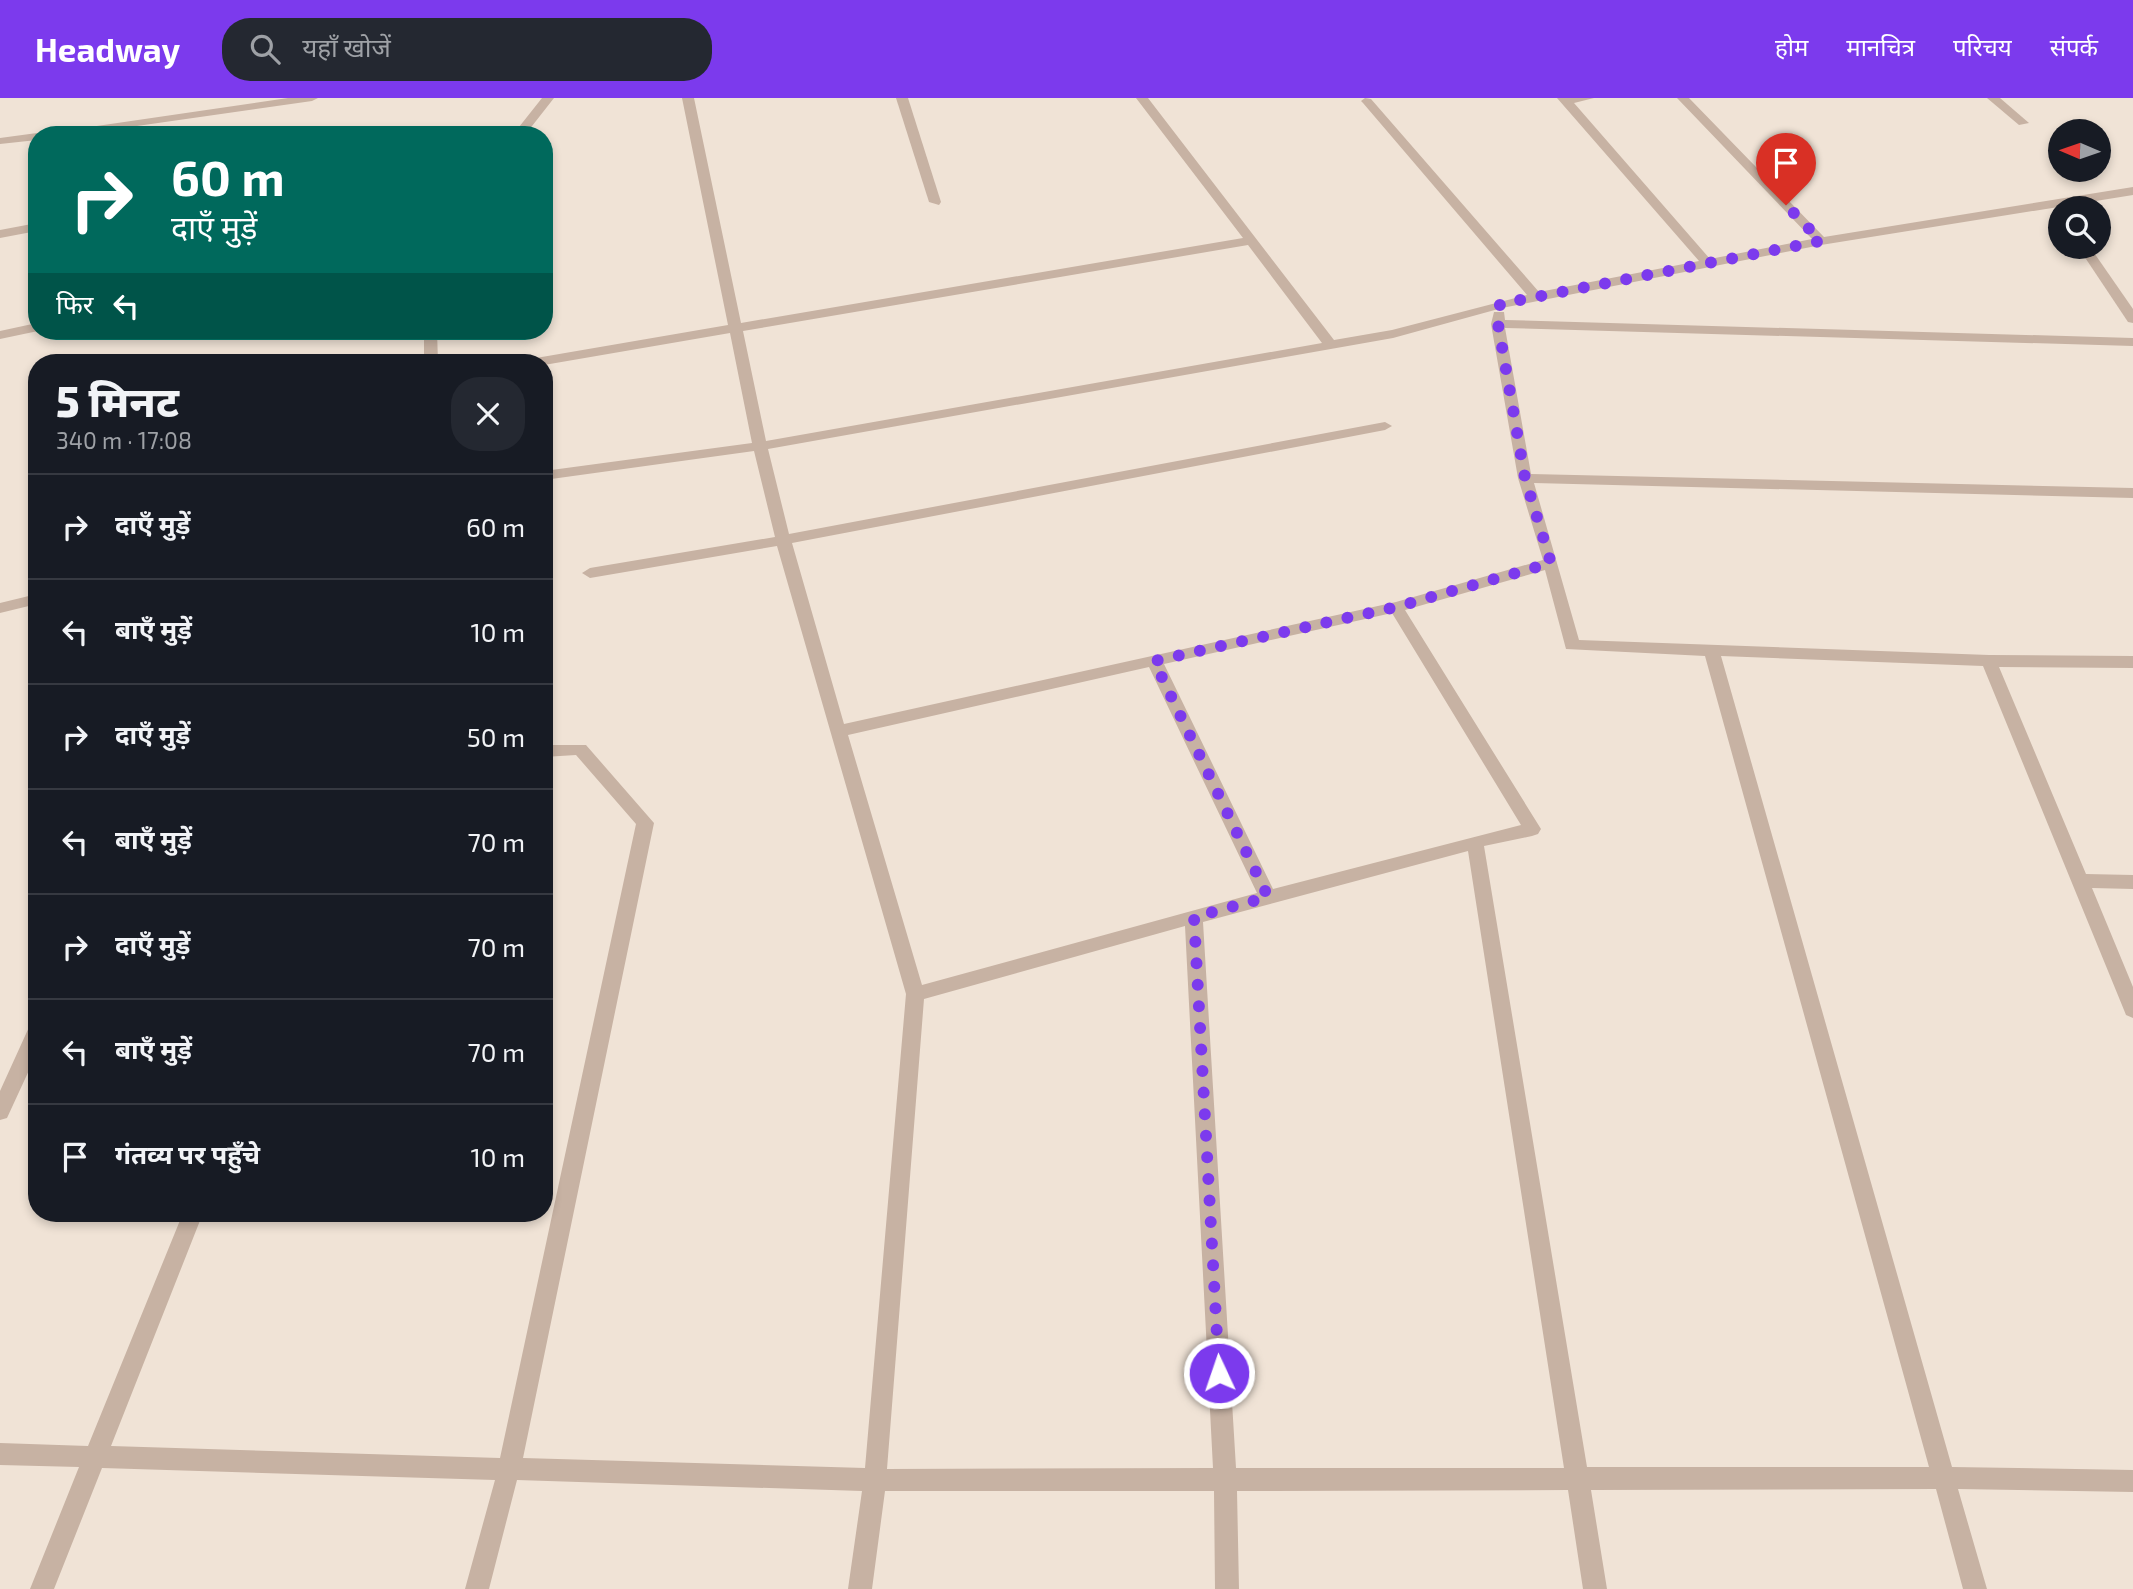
<!DOCTYPE html>
<html lang="hi">
<head>
<meta charset="utf-8">
<style>
	:root { --surface:#171b24; --page:#242831; --text:#f1f3f6; --muted:#9ea1a6; --line:#363941; --accent:#7c3aed }
	body { margin:0; font-family:"Exo 2","Noto Sans Devanagari",sans-serif; background:var(--page); color:var(--text); height:100vh; display:flex; flex-direction:column; font-size:26px; white-space:nowrap }
	* { box-sizing:border-box; margin:0 }
	p { font-size:23px; color:var(--muted) }
	.icon { flex:none; width:38px; height:38px; fill:none; stroke:currentColor; stroke-width:2; stroke-linecap:round; stroke-linejoin:round }
	.map { position:relative; flex:1; overflow:hidden }
	.panel { position:absolute; left:28px; top:256px; width:525px; height:868px; display:flex; flex-direction:column; background:var(--surface); border-radius:28px; box-shadow:0 4px 10px #0003 }
	.panel>* { flex:none }
	.hud { position:absolute; left:28px; top:28px; width:525px; height:214px; border-radius:28px; box-shadow:0 4px 10px #0003; background:#00695c; color:#fff; overflow:hidden }
	.needle { width:46px; rotate:272deg }
	.controls { position:absolute; left:2048px; top:21px; display:grid; gap:14px }
	.controls a { display:grid; place-items:center; width:63px; height:63px; border-radius:50%; background:var(--surface); box-shadow:0 4px 10px #0003; font-size:35px }
	.pin { position:absolute; display:grid; place-items:center; width:60px; height:60px; color:#fff; margin:-72px -30px; border-radius:50% 50% 50% 0; rotate:-45deg; box-shadow:0 0 7px #0007 }
	.pin .icon { rotate:45deg }
	.me { position:absolute; width:77px; margin:-38px; rotate:357deg; stroke-linejoin:round; filter:drop-shadow(0 0 5px #0008) }
	.turn { display:flex; align-items:center; gap:24px; height:147px; padding:0 28px; font-size:32px }
	.turn .icon { width:91px; height:91px; stroke-width:2.5 }
	.turn b { display:block; font-size:49px; line-height:60px }
	.then { display:flex; align-items:center; height:66px; padding:0 28px; background:#0003; gap:14px; font-size:26px }
	.round { display:grid; place-items:center; flex:none; width:74px; height:74px; border-radius:28px; background:var(--page) }
	.overview { display:flex; align-items:center; justify-content:space-between; height:119px; padding:0 28px }
	h1 { font-size:42px; font-weight:800; line-height:52px }
	ul { padding:0; list-style:none }
	li { display:flex; align-items:center; gap:21px; height:105px; padding:0 28px; border-top:2px solid var(--line) }
	li div { flex:1 }
	li b { display:block; font-size:26px }
	li em { font-style:normal }
	header { display:flex; align-items:center; gap:42px; box-sizing:border-box; height:98px; padding:0 35px; background:var(--accent); color:#fff }
	header strong { font-size:33px }
	nav { display:flex; gap:38px; margin-inline-start:auto; font-size:24px }
	.search { width:490px; height:63px; background:var(--page); display:flex; align-items:center; gap:18px; box-sizing:border-box; padding:0 24px; border-radius:28px; color:var(--muted); font-size:26px }
	.map>svg:first-child { display:block }
	.lines { fill:none; stroke-linecap:round; stroke-linejoin:round }
	.street { fill:#c7b2a3; fill-rule:evenodd }
	.route { stroke:#7c3aed; stroke-width:12; stroke-dasharray:0 21.6 }
</style>
</head>
<body>
<header>
<strong>Headway</strong>
<div class="search"><svg class="icon" aria-label="search" viewBox="0 0 24 24"><circle cx="10" cy="10" r="6"/><path d="M15 15l6 6"/></svg>यहाँ खोजें</div>
<nav><a>होम</a><a>मानचित्र</a><a>परिचय</a><a>संपर्क</a></nav>
</header>
<div class="map">
<svg width="2133" height="1491" viewBox="0 0 2133 1491">
	<rect width="100%" height="100%" fill="#f0e3d6"/>
	<g class="lines">
		<!-- street -->
		<g class="street">
			<polygon points="288,0 318,0 312,3 74,37 37,37 37,42 0,46 0,40 37,35 42,36"/>
			<polygon points="542,0 554,0 525,37 493,37 519,29"/>
			<path d="M682 0H694L741 225 1243 140 1136 0H1148L1334 242 1392 232 1527 197 1363 5 1361 3 1365 0 1371 1 1539 194 1699 163 1557 0H1594L1574 5 1710 161 1812 141 1677 0H1689L1824 139 2133 89V97L1821 147 1502 210 1393 240 768 351 789 436 1385 324 1392 328 1385 332 792 445 844 626 1396 504 1543 462 1518 380 1491 226 1494 214H1504L1505 222 2133 240V248L1505 230 1531 376 2133 390V400L1534 385 1579 542 1989 557 2133 558V570L1999 569 2086 776 2133 777V791L2092 790 2133 889V920L2126 917 2124 912 1983 568 1721 558 1952 1369 2133 1372V1394L1958 1391 1987 1491H1963L1936 1391 1591 1392 1607 1491H1583L1568 1392 1237 1393 1239 1491H1215L1214 1393H885L872 1491H848L862 1393 517 1382 489 1491H465L495 1382 102 1370 54 1491H30L79 1369 0 1367V1345L88 1348 183 1115H203L111 1348 500 1360 636 726 576 657 544 659V647H586L654 725 523 1360 865 1370 906 896 777 448 590 480 582 475 590 470 775 439 754 353 544 382V373L752 345 730 235 544 267V264H529L536 260 728 227ZM1248 147 1322 245 766 343 743 233ZM1545 472 1566 551 1705 558 1929 1369H1587L1484 748 1532 738 1538 736 1541 731 1405 512ZM1392 515 1521 727 1273 791 1164 566ZM1149 569 1257 795 922 887 848 637ZM1468 753 1564 1370H1236L1203 824ZM1185 828 1213 1370 887 1371 924 901Z"/>
			<polygon points="896,0 908,0 941,104 939,107 929,104"/>
			<polygon points="1987,0 2000,0 2029,25 2019,27"/>
			<polygon points="37,125 37,133 0,140 0,132"/>
			<polygon points="2078,149 2090,149 2133,211 2133,225 2128,224"/>
			<polygon points="37,225 38,233 0,241 0,233"/>
			<polygon points="424,233 437,233 438,264 424,264"/>
			<polygon points="37,496 37,506 0,515 0,505"/>
			<polygon points="37,925 37,955 7,1020 0,1022 0,993 30,927"/>
		</g>
	</g>
	<g class="lines">
		<!-- route -->
		<polyline class="route" points="1219,1275 1194,819 1268,799 1154,563 1396,509 1551,465 1525,380 1498,226 1500,206 1821,143 1786,107"/>
	</g>
</svg>
<div class="controls">
<a><svg class="needle" viewBox="-14 -14 28 28"><path d="M0-13l5 13h-10z" fill="#e53935"/><path d="M0 13l5-13h-10z" fill="#9ea1a6"/></svg></a>
<a><svg class="icon" aria-label="search" viewBox="0 0 24 24"><circle cx="10" cy="10" r="6"/><path d="M15 15l6 6"/></svg></a>
</div>
<div class="pin" style="left:1786px;top:107px;background:#d93025"><svg class="icon" aria-label="arrive" viewBox="0 0 24 24"><path d="M6 21V4h12l-3 4 3 4H6"/></svg></div>
<svg class="me" style="left:1219px;top:1275px" viewBox="-20 -20 40 40"><circle r="17" fill="#7c3aed" stroke="#fff" stroke-width="3"/><path d="M0-11L8 9 0 5-8 9z" fill="#fff"/></svg>
<div class="hud">
<div class="turn"><svg class="icon" aria-label="right" viewBox="0 0 24 24"><path d="M7 20v-9h11M14 6l5 5-5 5"/></svg><div><b>60 m</b>दाएँ मुड़ें</div></div>
<div class="then">फिर<svg class="icon" aria-label="left" viewBox="0 0 24 24"><path d="M17 20v-9H6M10 6l-5 5 5 5"/></svg></div>
</div>
<section class="panel">
<div class="overview"><div><h1>5 मिनट</h1><p>340 m · 17:08</p></div><a class="round"><svg class="icon" aria-label="close" viewBox="0 0 24 24"><path d="M6 6l12 12M18 6L6 18"/></svg></a></div>
<ul>
<li><svg class="icon" aria-label="right" viewBox="0 0 24 24"><path d="M7 20v-9h11M14 6l5 5-5 5"/></svg><div><b>दाएँ मुड़ें</b></div><em>60 m</em></li>
<li><svg class="icon" aria-label="left" viewBox="0 0 24 24"><path d="M17 20v-9H6M10 6l-5 5 5 5"/></svg><div><b>बाएँ मुड़ें</b></div><em>10 m</em></li>
<li><svg class="icon" aria-label="right" viewBox="0 0 24 24"><path d="M7 20v-9h11M14 6l5 5-5 5"/></svg><div><b>दाएँ मुड़ें</b></div><em>50 m</em></li>
<li><svg class="icon" aria-label="left" viewBox="0 0 24 24"><path d="M17 20v-9H6M10 6l-5 5 5 5"/></svg><div><b>बाएँ मुड़ें</b></div><em>70 m</em></li>
<li><svg class="icon" aria-label="right" viewBox="0 0 24 24"><path d="M7 20v-9h11M14 6l5 5-5 5"/></svg><div><b>दाएँ मुड़ें</b></div><em>70 m</em></li>
<li><svg class="icon" aria-label="left" viewBox="0 0 24 24"><path d="M17 20v-9H6M10 6l-5 5 5 5"/></svg><div><b>बाएँ मुड़ें</b></div><em>70 m</em></li>
<li><svg class="icon" aria-label="arrive" viewBox="0 0 24 24"><path d="M6 21V4h12l-3 4 3 4H6"/></svg><div><b>गंतव्य पर पहुँचे</b></div><em>10 m</em></li>
</ul>
</section>
</div>
</body>
</html>
